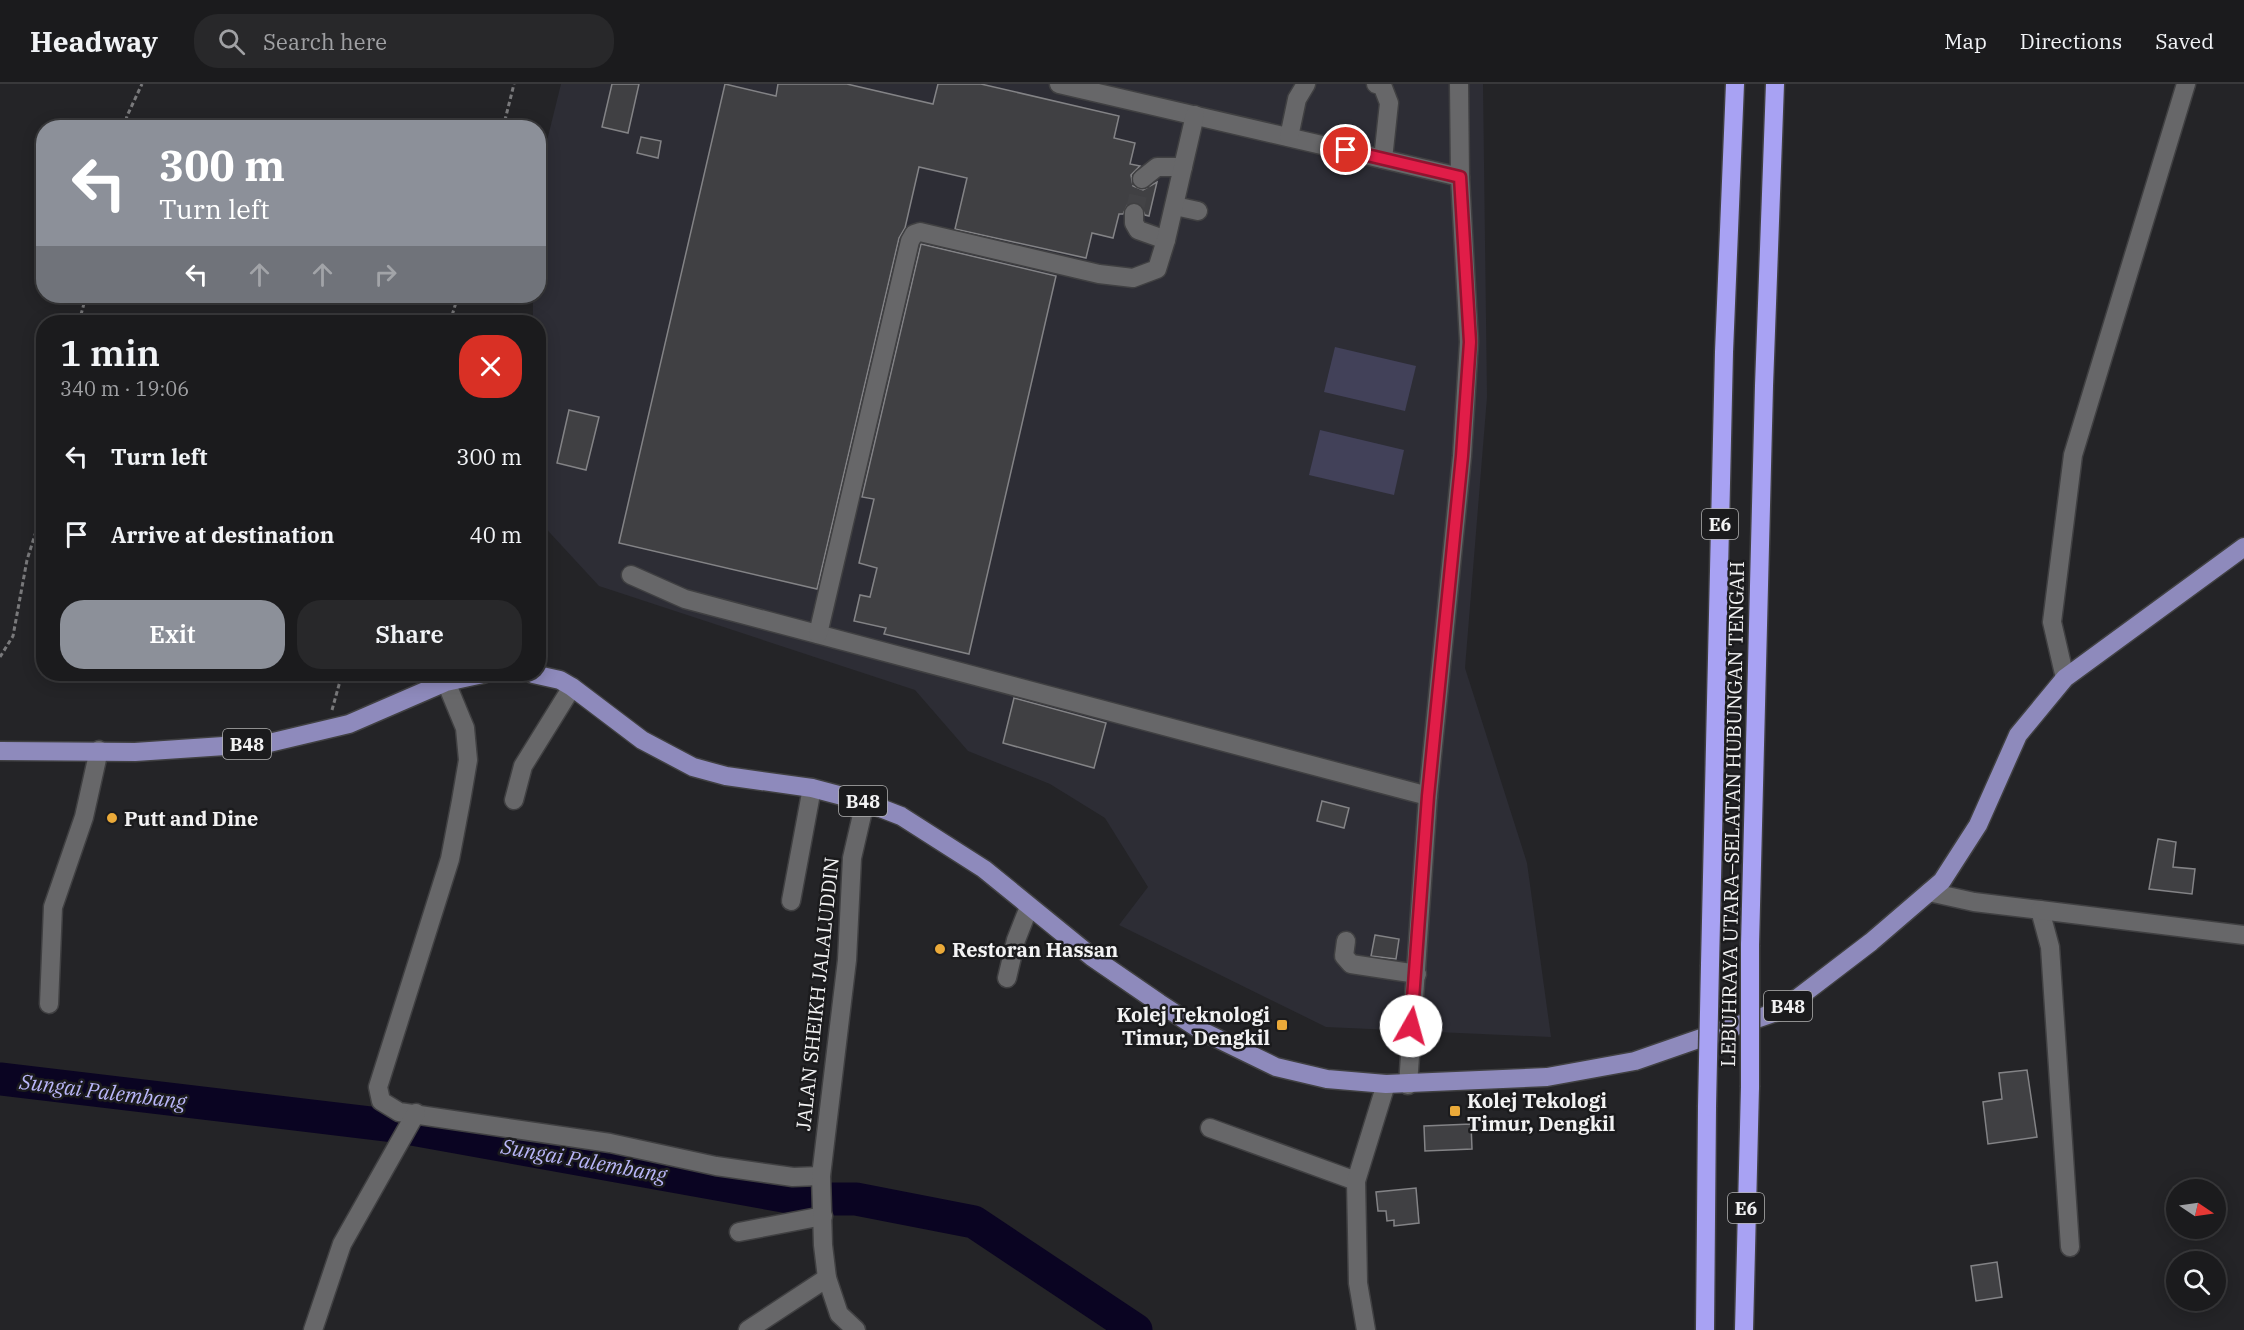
<!DOCTYPE html>
<html lang="en">
<head>
<meta charset="utf-8">
<style>
	:root { --surface:#1b1b1d; --page:#28282a; --text:#f1f3f6; --muted:#a0a1a4; --line:#39393b; --accent:#8c9099 }
	body { margin:0; font-family:"IBM Plex Serif",serif; background:var(--page); color:var(--text); height:100vh; display:flex; flex-direction:column; font-size:22px; white-space:nowrap }
	* { box-sizing:border-box; margin:0 }
	p { font-size:20px; color:var(--muted) }
	.icon { flex:none; width:33px; height:33px; fill:none; stroke:currentColor; stroke-width:2; stroke-linecap:round; stroke-linejoin:round }
	.map { position:relative; flex:1; overflow:hidden }
	.drawer { position:absolute; left:36px; top:231px; width:510px; height:366px; display:flex; flex-direction:column; background:var(--surface); border-radius:24px; box-shadow:0 3px 15px #0003,0 0 0 2px var(--line) }
	.drawer>* { flex:none }
	.guide { position:absolute; left:36px; top:36px; width:510px; height:183px; border-radius:24px; box-shadow:0 3px 15px #0003,0 0 0 2px var(--line); background:#8c9099; color:#fff; overflow:hidden }
	.needle { width:39px; rotate:103deg }
	.fabs { position:absolute; left:2166px; top:1095px; display:grid; gap:12px }
	.fabs a { display:grid; place-items:center; width:60px; height:60px; border-radius:50%; background:var(--surface); box-shadow:0 3px 15px #0003,0 0 0 2px var(--line); font-size:30px }
	.pin { position:absolute; display:grid; place-items:center; width:51px; height:51px; color:#fff; margin:-26px; border:3px solid #fff; border-radius:50%; box-shadow:0 2px 6px #0007 }
	.me { position:absolute; width:66px; margin:-33px; rotate:7deg; stroke-linejoin:round; filter:drop-shadow(0 0 4px #0008) }
	.turn { display:flex; align-items:center; gap:21px; height:126px; padding:0 24px; font-size:27px }
	.turn .icon { width:78px; height:78px; stroke-width:2.5 }
	.turn b { display:block; font-size:42px; line-height:51px }
	.lanes { display:flex; align-items:center; height:57px; padding:0 24px; background:#0003; justify-content:center; gap:30px; direction:ltr }
	.lanes .off { opacity:.35 }
	.round { display:grid; place-items:center; flex:none; width:63px; height:63px; border-radius:24px; background:var(--page) }
	.head { display:flex; align-items:center; justify-content:space-between; height:102px; padding:0 24px }
	h1 { font-size:36px; font-weight:600; line-height:45px }
	.cta { display:flex; gap:12px; margin-top:auto; padding:12px 24px }
	.cta a { flex:1; height:69px; border-radius:24px; background:var(--accent); color:#fff; font-size:24px; font-weight:600; line-height:69px; text-align:center }
	.cta a+a { background:var(--page); color:var(--text) }
	ul { padding:0; list-style:none }
	li { display:flex; align-items:center; gap:18px; height:78px; padding:0 24px }
	li div { flex:1 }
	li b { display:block; font-size:22px }
	li em { font-style:normal }
	header { display:flex; align-items:center; gap:36px; box-sizing:border-box; height:84px; padding:0 30px; background:var(--surface); border-bottom:2px solid var(--line) }
	header strong { font-size:28px }
	nav { display:flex; gap:33px; margin-inline-start:auto; font-size:21px }
	.search { width:420px; height:54px; background:var(--page); display:flex; align-items:center; gap:15px; box-sizing:border-box; padding:0 21px; border-radius:24px; color:var(--muted); font-size:22px }
	.map>svg:first-child { display:block }
	.built { fill:#2d2d35 }
	.green { fill:#424159 }
	.lines { fill:none; stroke-linecap:round; stroke-linejoin:round }
	.river { stroke:#0a0422; stroke-width:33 }
	.building { fill:#404043; stroke:#838386; stroke-width:1.5 }
	.minor-tunnel { stroke:#434346; stroke-width:18; stroke-dasharray:18 9; stroke-linecap:butt }
	.minor-casing { stroke:#404042; stroke-width:21 }
	.major-casing { stroke:#404042; stroke-width:21 }
	.highway-casing { stroke:#404042; stroke-width:21 }
	.path { stroke:#79797b; stroke-width:3; stroke-dasharray:4.5 3; stroke-linecap:butt }
	.minor { stroke:#676769; stroke-width:18 }
	.major { stroke:#8e8abc; stroke-width:18 }
	.highway { stroke:#a8a2f3; stroke-width:18 }
	.highway-bridge-casing { stroke:#404042; stroke-width:21; stroke-linecap:butt }
	.highway-bridge { stroke:#a8a2f3; stroke-width:18 }
	.route-casing { stroke:#92132f; stroke-width:15 }
	.route { stroke:#e11d48; stroke-width:10 }
	.poi-dot { fill:#ebaa39; stroke:#1b1b1d; stroke-width:2 }
	.labels { text-anchor:middle; dominant-baseline:central; stroke-width:5; stroke-linejoin:round; paint-order:stroke }
	.shield { fill:#1b1b1d; stroke:#b2b2b3; stroke-width:1.5 }
	.shield-label { font-size:18px; font-weight:bold; fill:#f2f2f3 }
	.street-label { font-size:20px; fill:#f2f2f3; stroke:#1b1b1d }
	.poi-label { font-size:20px; font-weight:bold; fill:#f2f2f3; stroke:#1b1b1d; text-anchor:start }
	.water-label { font-size:21px; font-style:italic; fill:#b9b6f8; stroke:#1b1b1d }
</style>
</head>
<body>
<header>
<strong>Headway</strong>
<div class="search"><svg class="icon" aria-label="search" viewBox="0 0 24 24"><circle cx="10" cy="10" r="6"/><path d="M15 15l6 6"/></svg>Search here</div>
<nav><a>Map</a><a>Directions</a><a>Saved</a></nav>
</header>
<div class="map">
<svg width="2244" height="1246" viewBox="0 0 2244 1246">
	<rect width="100%" height="100%" fill="#242427"/>
	<!-- built -->
	<polygon class="built" points="561,0 1483,0 1487,313 1465,584 1527,779 1551,953 1326,943 1119,841 1148,803 1105,734 1050,700 968,667 915,606 599,502 539,437 538,238 533,238 533,212 538,212 539,89"/>
	<!-- green -->
	<g class="green">
		<polygon points="1335,263 1416,282 1405,327 1324,308"/>
		<polygon points="1320,346 1404,366 1394,411 1309,391"/>
	</g>
	<g class="lines">
		<!-- river -->
		<polyline class="river" points="0,995 395,1042 800,1115 856,1115 974,1138 1136,1246"/>
	</g>
	<!-- building -->
	<g class="building">
		<polygon points="612,0 639,0 628,49 602,43"/>
		<polygon points="725,0 776,12 778,0 847,0 933,20 938,0 981,0 1119,32 1114,54 1135,59 1130,80 1140,82 1131,91 1133,102 1143,106 1157,98 1149,132 1145,131 1140,120 1128,120 1123,130 1119,130 1113,154 1092,149 1086,174 955,145 967,94 919,83 905,144 899,154 817,505 619,459"/>
		<polygon points="641,53 661,57 658,74 637,69"/>
		<polygon points="921,160 1056,192 969,570 884,550 886,544 854,537 860,511 870,513 877,484 859,479 874,415 862,413"/>
		<polygon points="569,326 599,333 586,386 557,379"/>
		<polygon points="1014,614 1106,639 1094,684 1003,659"/>
		<polygon points="1322,717 1349,724 1344,744 1317,737"/>
		<polygon points="2158,755 2176,758 2173,783 2195,785 2192,810 2149,805"/>
		<polygon points="1375,851 1399,855 1396,875 1371,872"/>
		<polygon points="2027,986 2037,1053 1988,1060 1983,1018 2002,1015 1999,989"/>
		<polygon points="1471,1040 1472,1065 1425,1067 1424,1042"/>
		<polygon points="1416,1104 1419,1139 1394,1142 1394,1136 1387,1137 1386,1127 1378,1127 1376,1108"/>
		<polygon points="1997,1178 2002,1213 1976,1217 1971,1182"/>
	</g>
	<g class="lines">
		<!-- minor-tunnel -->
		<polyline class="minor-tunnel" points="1134,129 1142,95"/>
		<!-- minor casing -->
		<g class="minor-casing">
			<g id="minor">
				<polyline points="1059,0 1460,93"/>
				<polyline points="1376,0 1382,1 1389,19 1383,75"/>
				<polyline points="1289,53 1297,15 1306,0"/>
				<polyline points="1142,95 1157,83 1183,83"/>
				<polyline points="1175,122 1198,127"/>
				<polyline points="1134,129 1134,139 1138,146 1166,156"/>
				<polyline points="631,491 685,515 1428,712"/>
				<polyline points="818,550 910,157 914,150 920,148 1099,190 1133,194 1157,185 1166,156 1195,31"/>
				<polyline points="2065,594 2052,538 2073,371 2186,0"/>
				<polyline points="446,598 465,644 468,676 461,717 450,775 378,1003 381,1017 399,1028 610,1059 716,1082 793,1093 821,1092"/>
				<polyline points="514,716 523,682 572,603"/>
				<polyline points="1929,808 1974,818 2040,826 2050,863 2070,1163"/>
				<polyline points="791,817 812,704"/>
				<polyline points="2040,826 2244,851"/>
				<polyline points="1346,857 1344,872 1351,880 1417,890"/>
				<polyline points="1007,894 1016,856 1029,823"/>
				<polyline points="49,920 53,823 84,733 99,666"/>
				<polyline points="1408,1001 1428,712 1462,372 1469,258 1460,93 1459,0"/>
				<polyline points="1210,1044 1356,1097"/>
				<polyline points="739,1148 823,1132"/>
				<polyline points="313,1246 342,1160 416,1029"/>
				<polyline points="748,1246 827,1194"/>
				<polyline points="856,1246 839,1230 827,1194 823,1161 821,1092 847,876 852,774 865,718"/>
				<polyline points="1366,1246 1358,1199 1356,1097 1386,1000"/>
			</g>
		</g>
		<!-- major casing -->
		<g class="major-casing">
			<g id="major">
				<polyline points="533,590 560,596 572,603 642,656 693,683 726,692 812,704 865,718 901,732 984,785 1092,873 1159,919 1202,947 1276,983 1327,995 1386,1000 1547,993 1635,977 1782,926 1871,858 1942,797 1978,741 2018,651 2065,594 2244,463"/>
				<polyline points="0,667 135,668 269,659 349,640 446,598 483,590"/>
			</g>
		</g>
		<!-- highway casing -->
		<g class="highway-casing">
			<g id="highway">
				<polyline points="1750,861 1764,302 1775,0"/>
				<polyline points="1710,881 1724,268 1735,0"/>
				<polyline points="1705,1246 1707,1023"/>
				<polyline points="1744,1246 1750,1003"/>
			</g>
		</g>
		<!-- path -->
		<g class="path">
			<polyline points="124,44 127,32 142,0"/>
			<polyline points="503,44 514,0"/>
			<polyline points="79,238 86,212"/>
			<polyline points="450,238 458,212"/>
			<polyline points="0,573 13,552 27,476 44,422"/>
			<polyline points="332,626 342,590"/>
		</g>
		<!-- minor -->
		<use href="#minor" class="minor"/>
		<!-- major -->
		<use href="#major" class="major"/>
		<!-- highway -->
		<use href="#highway" class="highway"/>
		<!-- highway-bridge casing -->
		<g class="highway-bridge-casing">
			<g id="highway-bridge">
				<polyline points="1750,1003 1750,861"/>
				<polyline points="1707,1023 1710,881"/>
			</g>
		</g>
		<!-- highway-bridge -->
		<use href="#highway-bridge" class="highway-bridge"/>
	</g>
	<g class="lines">
		<!-- route casing -->
		<g class="route-casing">
			<polyline id="route" points="1346,66 1460,93 1470,258 1462,372 1428,712 1411,942"/>
		</g>
		<!-- route -->
		<use href="#route" class="route"/>
	</g>
	<!-- markers -->
	<g class="poi-dot">
		<circle cx="112" cy="734" r="6"/>
		<circle cx="940" cy="865" r="6"/>
		<rect x="1276" y="935" width="12" height="12" rx="3"/>
		<rect x="1449" y="1021" width="12" height="12" rx="3"/>
	</g>
	<g class="labels">
		<!-- shield labels -->
		<g class="shield">
			<rect x="1702" y="425" width="36" height="30" rx="4.5"/>
			<rect x="223" y="645" width="48" height="30" rx="4.5"/>
			<rect x="839" y="702" width="48" height="30" rx="4.5"/>
			<rect x="1764" y="907" width="48" height="30" rx="4.5"/>
			<rect x="1728" y="1109" width="36" height="30" rx="4.5"/>
		</g>
		<g class="shield-label">
			<text x="1720" y="440">E6</text>
			<text x="247" y="660">B48</text>
			<text x="863" y="717">B48</text>
			<text x="1788" y="922">B48</text>
			<text x="1746" y="1124">E6</text>
		</g>
		<!-- street labels -->
		<g class="street-label">
			<text transform="translate(1732 730) rotate(-89)">LEBUHRAYA UTARA–SELATAN HUBUNGAN TENGAH</text>
			<text transform="translate(817 910) rotate(-84)">JALAN SHEIKH JALALUDDIN</text>
		</g>
		<!-- poi labels -->
		<g class="poi-label">
			<text x="124" y="734">Putt and Dine</text>
			<text x="952" y="865">Restoran Hassan</text>
			<text x="1270" y="930" text-anchor="end">Kolej Teknologi<tspan x="1270" dy="23">Timur, Dengkil</tspan></text>
			<text x="1467" y="1016">Kolej Tekologi<tspan x="1467" dy="23">Timur, Dengkil</tspan></text>
		</g>
		<!-- water labels -->
		<g class="water-label">
			<text transform="translate(103 1007) rotate(7)">Sungai Palembang</text>
			<text transform="translate(584 1076) rotate(10)">Sungai Palembang</text>
		</g>
	</g>
</svg>
<div class="fabs">
<a><svg class="needle" viewBox="-14 -14 28 28"><path d="M0-13l5 13h-10z" fill="#e53935"/><path d="M0 13l5-13h-10z" fill="#a0a1a4"/></svg></a>
<a><svg class="icon" aria-label="search" viewBox="0 0 24 24"><circle cx="10" cy="10" r="6"/><path d="M15 15l6 6"/></svg></a>
</div>
<div class="pin" style="left:1346px;top:66px;background:#d93025"><svg class="icon" aria-label="arrive" viewBox="0 0 24 24"><path d="M6 21V4h12l-3 4 3 4H6"/></svg></div>
<svg class="me" style="left:1411px;top:942px" viewBox="-20 -20 40 40"><circle r="19" fill="#fff"/><path d="M0-13L10 11 0 6-10 11z" fill="#e11d48"/></svg>
<div class="guide">
<div class="turn"><svg class="icon" aria-label="left" viewBox="0 0 24 24"><path d="M17 20v-9H6M10 6l-5 5 5 5"/></svg><div><b>300 m</b>Turn left</div></div>
<div class="lanes"><svg class="icon" aria-label="left" viewBox="0 0 24 24"><path d="M17 20v-9H6M10 6l-5 5 5 5"/></svg><svg class="icon off" aria-label="ahead" viewBox="0 0 24 24"><path d="M12 20V5M6 11l6-6 6 6"/></svg><svg class="icon off" aria-label="ahead" viewBox="0 0 24 24"><path d="M12 20V5M6 11l6-6 6 6"/></svg><svg class="icon off" aria-label="right" viewBox="0 0 24 24"><path d="M7 20v-9h11M14 6l5 5-5 5"/></svg></div>
</div>
<section class="drawer">
<div class="head"><div><h1>1 min</h1><p>340 m · 19:06</p></div><a class="round" style="background:#d93025;color:#fff"><svg class="icon" aria-label="close" viewBox="0 0 24 24"><path d="M6 6l12 12M18 6L6 18"/></svg></a></div>
<ul>
<li><svg class="icon" aria-label="left" viewBox="0 0 24 24"><path d="M17 20v-9H6M10 6l-5 5 5 5"/></svg><div><b>Turn left</b></div><em>300 m</em></li>
<li><svg class="icon" aria-label="arrive" viewBox="0 0 24 24"><path d="M6 21V4h12l-3 4 3 4H6"/></svg><div><b>Arrive at destination</b></div><em>40 m</em></li>
</ul>
<div class="cta"><a>Exit</a><a>Share</a></div>
</section>
</div>
</body>
</html>
